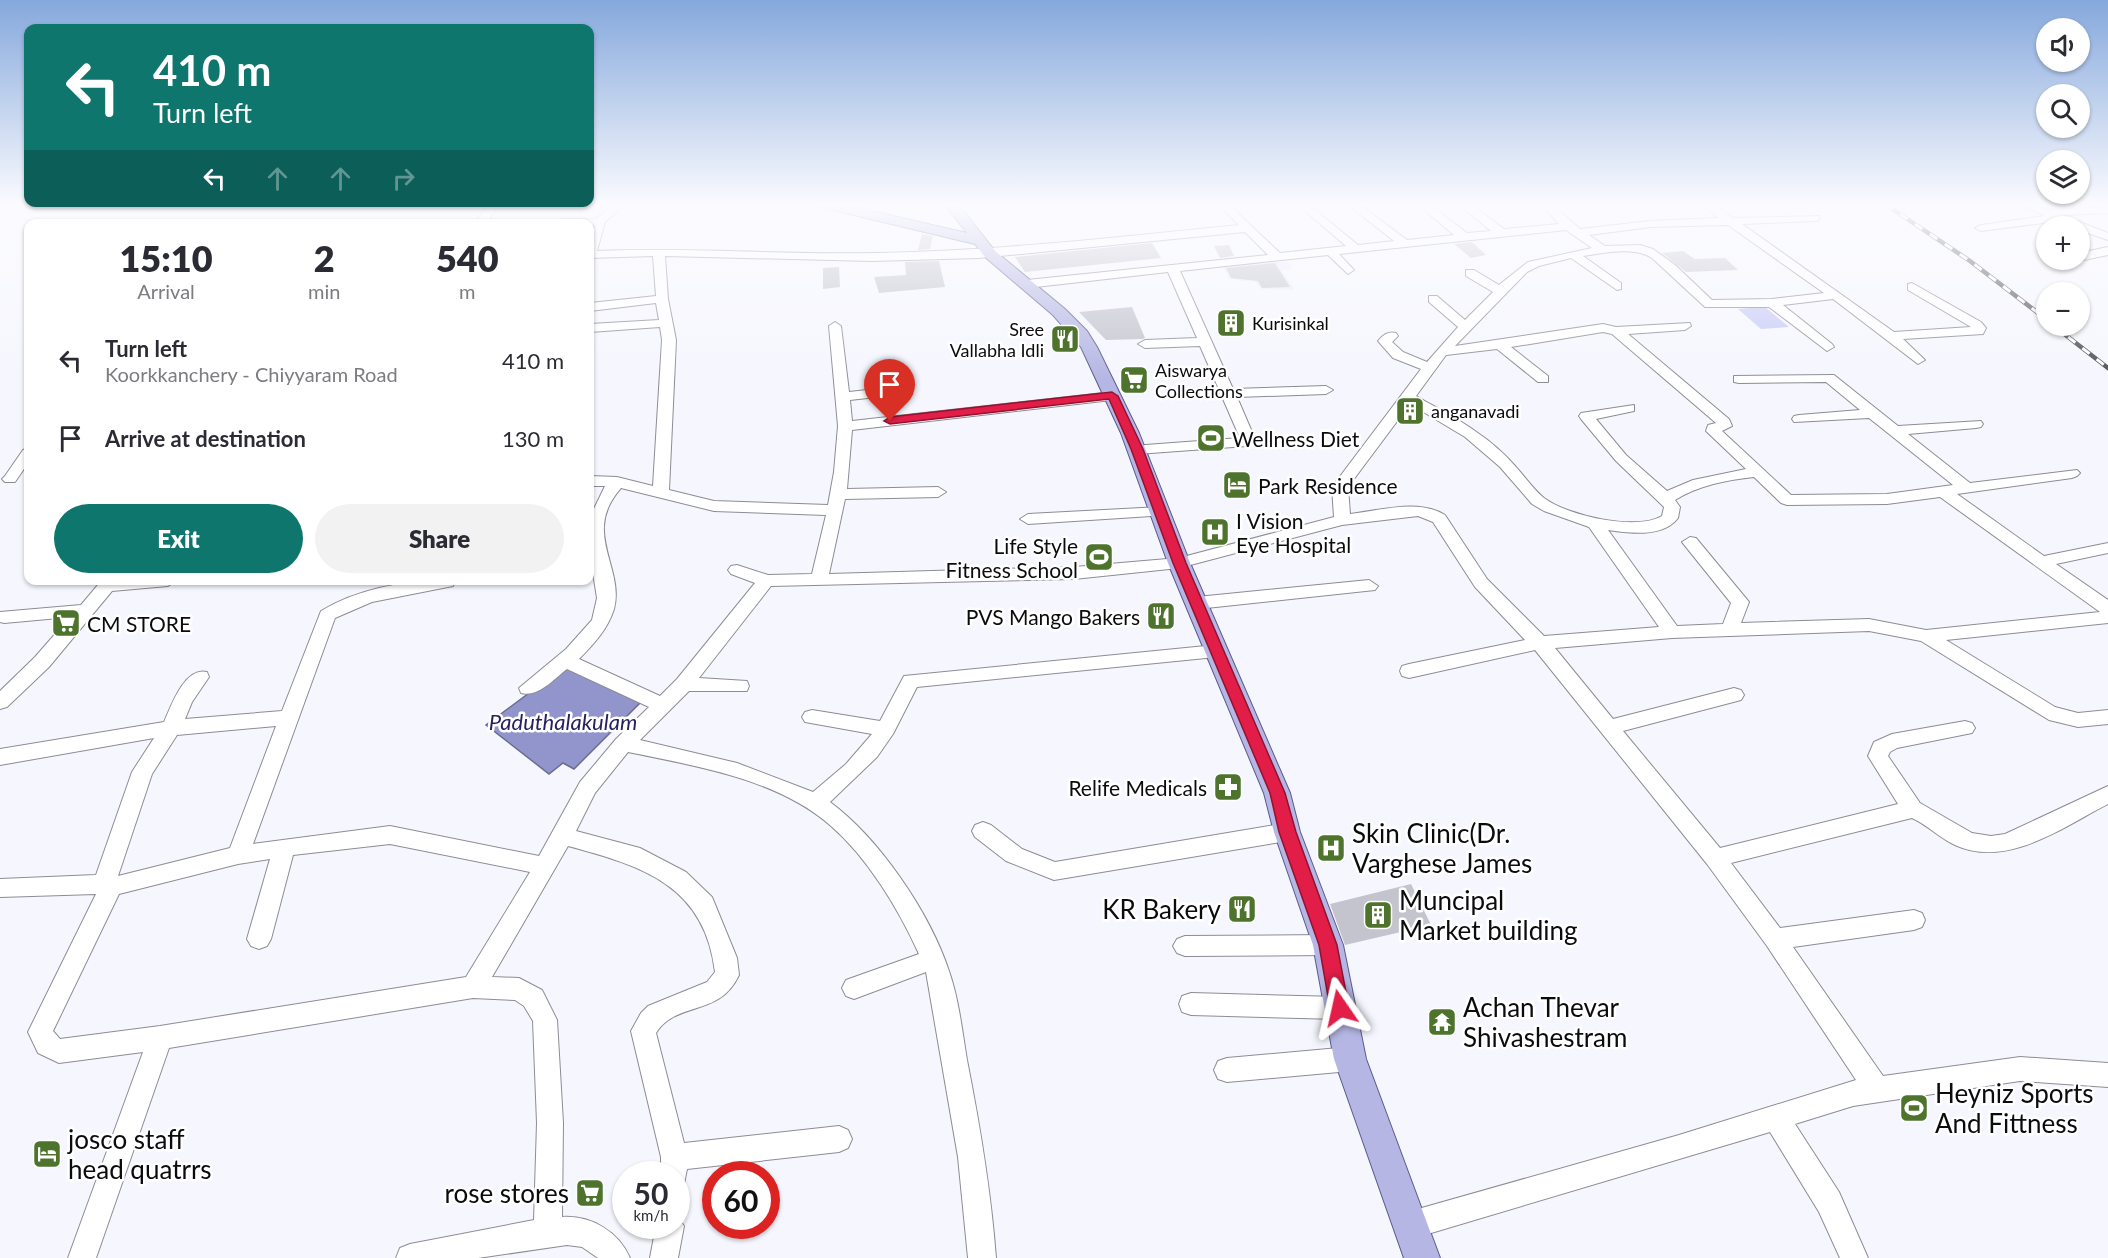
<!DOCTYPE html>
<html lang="en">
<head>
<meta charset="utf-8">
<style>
	:root { --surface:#fff; --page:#f2f2f3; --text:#2b2b33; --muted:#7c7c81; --accent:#0f766e }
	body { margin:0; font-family:Lato,sans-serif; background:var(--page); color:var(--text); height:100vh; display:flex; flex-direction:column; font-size:22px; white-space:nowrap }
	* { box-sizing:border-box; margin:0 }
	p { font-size:20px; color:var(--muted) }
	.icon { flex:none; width:33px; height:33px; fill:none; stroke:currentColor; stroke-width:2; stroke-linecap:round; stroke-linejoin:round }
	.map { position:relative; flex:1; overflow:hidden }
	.panel { position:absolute; left:24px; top:219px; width:570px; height:366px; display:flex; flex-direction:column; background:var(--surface); border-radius:12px; box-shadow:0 2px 4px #0004 }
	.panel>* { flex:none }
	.guide { position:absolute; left:24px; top:24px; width:570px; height:183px; border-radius:12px; box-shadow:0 2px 4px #0004; background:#0f766e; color:#fff; overflow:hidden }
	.tools { position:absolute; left:2036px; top:18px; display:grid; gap:12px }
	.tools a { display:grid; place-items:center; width:54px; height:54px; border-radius:50%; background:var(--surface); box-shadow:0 2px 4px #0004; font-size:30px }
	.speed { position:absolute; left:612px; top:1161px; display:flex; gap:12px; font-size:30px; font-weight:700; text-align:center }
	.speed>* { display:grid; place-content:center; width:78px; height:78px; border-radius:50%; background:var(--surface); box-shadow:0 2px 4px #0004; line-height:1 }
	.speed small { font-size:15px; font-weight:400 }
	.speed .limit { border:9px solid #d22; background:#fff; color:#111 }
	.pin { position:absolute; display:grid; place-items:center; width:51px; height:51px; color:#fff; margin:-62px -26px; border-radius:50% 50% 50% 0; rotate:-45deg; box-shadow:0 0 6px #0007 }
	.pin .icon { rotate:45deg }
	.me { position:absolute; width:66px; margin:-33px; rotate:349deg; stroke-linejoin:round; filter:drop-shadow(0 0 4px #0008) }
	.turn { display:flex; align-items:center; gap:21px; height:126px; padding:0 30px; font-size:27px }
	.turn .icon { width:78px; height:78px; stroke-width:2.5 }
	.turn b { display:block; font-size:42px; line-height:51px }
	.lanes { display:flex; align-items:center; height:57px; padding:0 30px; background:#0003; justify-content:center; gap:30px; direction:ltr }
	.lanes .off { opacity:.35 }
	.eta { display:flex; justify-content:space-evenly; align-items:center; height:102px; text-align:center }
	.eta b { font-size:36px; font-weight:800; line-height:42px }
	.cta { display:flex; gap:12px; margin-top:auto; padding:12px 30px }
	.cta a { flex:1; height:69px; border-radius:36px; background:var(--accent); color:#fff; font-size:24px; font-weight:800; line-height:69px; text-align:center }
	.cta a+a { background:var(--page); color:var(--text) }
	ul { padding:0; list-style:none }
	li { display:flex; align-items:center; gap:18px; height:78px; padding:0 30px }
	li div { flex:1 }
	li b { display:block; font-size:22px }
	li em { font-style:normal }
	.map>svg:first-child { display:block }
	.built { fill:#ebecfd }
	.green { fill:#c7caf6 }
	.water { fill:#9295cb; stroke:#6a6c92; stroke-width:1.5 }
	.building { fill:#c3c4cd }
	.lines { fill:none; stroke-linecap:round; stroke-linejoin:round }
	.minor-casing { stroke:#8c8c95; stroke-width:2 }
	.major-casing { stroke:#5a5a8d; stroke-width:2 }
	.minor { fill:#fff; fill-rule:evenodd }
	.major { fill:#b5b6e3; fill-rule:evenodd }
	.rail-casing { stroke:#505054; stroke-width:4.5 }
	.rail { stroke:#fff; stroke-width:3; stroke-dasharray:9; stroke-linecap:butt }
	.route { fill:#e11d48; stroke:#92132f; stroke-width:1.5 }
	.labels { text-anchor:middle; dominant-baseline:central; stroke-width:5; stroke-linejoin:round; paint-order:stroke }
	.far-poi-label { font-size:18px; fill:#0b0b0e; stroke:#fff; text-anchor:start }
	.poi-label { font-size:21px; fill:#0b0b0e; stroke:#fff; text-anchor:start }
	.water-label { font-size:22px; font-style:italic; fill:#272161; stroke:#fff }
	.near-poi-label { font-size:26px; fill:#0b0b0e; stroke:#fff; text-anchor:start }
</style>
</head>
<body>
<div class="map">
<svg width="2108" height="1258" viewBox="0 0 2108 1258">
	<rect width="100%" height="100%" fill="#f6f7fe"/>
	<!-- built -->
	<polygon class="built" points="1288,262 1292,268 1282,270 1295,290 1261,289 1255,282 1229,279 1222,265"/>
	<!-- green -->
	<polygon class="green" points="1765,307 1789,327 1761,329 1738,309"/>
	<!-- water -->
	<polygon class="water" points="564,667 641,702 574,769 563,763 549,774 486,725"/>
	<!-- building -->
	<g class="building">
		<polygon points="922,234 933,236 930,249 918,250"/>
		<polygon points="1472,242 1486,255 1471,258 1454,244"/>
		<polygon points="1152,243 1161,258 1025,272 1015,257"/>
		<polygon points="1229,245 1234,256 1220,258 1214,246"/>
		<polygon points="1683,251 1695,259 1725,258 1738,270 1686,272 1662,253"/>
		<polygon points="939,261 945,287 879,293 874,277 906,275 905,262"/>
		<polygon points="1275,263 1290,287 1262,288 1258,281 1231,278 1226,268"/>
		<polygon points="839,267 840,287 823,289 823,268"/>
		<polygon points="1132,307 1145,338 1143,339 1106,340 1079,312"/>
		<polygon points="1411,884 1431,925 1345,945 1330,904"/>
	</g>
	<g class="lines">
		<!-- minor casing -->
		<g class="minor-casing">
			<g id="minor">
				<polygon points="490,204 501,204 485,224 473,224"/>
				<path d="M614 204H625L605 222 597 251C690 247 782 255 875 253 997 251 1118 237 1239 225L1217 204H1228L1280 253 1346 246 1297 204H1308L1358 245 1394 241 1347 204H1359L1407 240 1454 235 1417 204H1429L1467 233 1491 231 1458 204H1470L1504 229 1559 224 1541 204H1552L1580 229 1651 221 1719 218 1701 204H1713L1733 218 1819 216V220L1815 221 1742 224 1894 332 1971 327 1908 290V284L1912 283 1981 322 1986 328 1983 334 1903 339 1925 360 1918 364 1833 299 1783 305 1832 344 1834 347 1827 351 1769 307H1705L1652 258C1633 246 1605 253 1583 256L1621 283V289L1617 290 1571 258 1539 266 1527 272 1455 346 1603 324 1616 327 1690 323 1691 326 1685 330 1628 334 1729 419 1732 426 1722 431 1791 495 1887 494 1953 485 1869 418 1794 422 1792 419 1794 416 1799 415 1860 410 1826 382 1739 383 1734 382V376L1834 375 1898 426 1981 421 1983 424 1981 427 1976 428 1908 434 1970 483 2077 470 2080 473 2077 476 2072 478 1957 494 2044 556 2108 543V553L2056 564 2108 600V623L1946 640 2055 707 2078 713 2108 710V724L2078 727 2049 720 1921 641 1869 631 1672 638 1555 648 1613 719 1734 688 1741 690 1744 695 1741 700 1623 731 1720 848 1898 804 1868 756 1874 742 1892 734 1965 721 1972 723 1975 728 1972 733 1897 748 1890 752 1888 756 1920 803 1972 833 1991 836 2005 834 2108 786V804C2063 827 2007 869 1955 845 1939 838 1928 825 1912 818L1731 863 1780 928 1914 910 1922 913 1925 920 1922 927 1914 930 1793 947 1883 1076 2020 1057 2108 1063V1087L2020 1081 1853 1106 1795 1124 1839 1192 1868 1258H1840L1819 1212 1770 1132 1411 1239 1401 1235 1397 1225 1401 1215 1411 1211 1679 1135 1856 1080 1767 946 1707 864 1535 650 1409 678 1402 676 1400 671 1402 666 1409 664 1525 640 1475 587 1433 522 1418 516 1342 525 1179 568 1074 579 771 586 699 678 747 681 749 686 747 691H689L640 740 737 763 813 792 846 764 872 734 805 722 802 717 805 712 812 710 880 721 904 676 1216 645 1222 646 1225 651 1222 656 1216 657 917 687 893 734 877 757 830 802C879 838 930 913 949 971 959 1000 962 1030 967 1060 980 1126 991 1191 996 1258H968L958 1157 926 972 854 999 846 996 842 988 846 980 919 954C899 910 868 858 831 826 778 779 696 766 628 752L595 793 576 831 640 848 686 872 712 897 737 958 739 975C719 1018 677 1000 656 1033L684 1143 839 1126 848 1130 852 1139 848 1148 839 1152 687 1169 684 1184 676 1186V1174H661V1157L631 1031 641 1013 648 1006 707 982 715 972C705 885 642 866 568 846L492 977 519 978 542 990 557 1020 563 1123 562 1217C591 1215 619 1232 630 1258H598L582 1247 567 1245 478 1258H396L400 1248 410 1244 534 1220 537 1123 533 1021 524 1006 515 1000 473 998 169 1048 96 1258H68L143 1052 59 1063 38 1053 28 1032 96 894 0 897V879L96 875 132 772 154 738 0 765V749L164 722C171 706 185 666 207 672L209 677 192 702 185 719 282 711 321 611C361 587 409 580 455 580L453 586 372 602 335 618 253 844 390 826 539 856 580 782 616 739 649 707 567 669C555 678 538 698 521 693L519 688 566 649 592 620 597 598 590 554V517L605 486H590V476L617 477 653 486 662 340 660 327 590 332V324L659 320 656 303 590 311V303L656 296 653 256 590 258V240L595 225 590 224H500L505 221 596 219ZM1728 225 1824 293 1772 299 1712 300 1675 265 1653 249 1640 245 1605 246 1589 235 1651 227ZM1566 230 1592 248 1528 262 1499 285 1474 270H1466V276L1493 292 1465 320 1437 296H1429V302L1458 327 1427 362 1403 352 1392 342 1398 336 1396 333C1388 331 1383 335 1378 341L1393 358 1421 369 1332 487 1334 517 1179 558 1074 567 829 574 845 499 938 497 946 492 938 487 847 489 852 430 1112 400 1119 396 1112 392 852 421 850 400 894 395 901 391 894 387 849 392 841 326 835 322 829 326 838 426 834 472 828 505 714 501 669 490 676 340 668 299 665 256 872 261 979 258 1245 232 1268 255 1027 280 1021 284 1027 288 1168 272 1197 338 1145 340 1138 344 1145 348 1200 346 1240 438 1132 446 1129 449 1132 452 1137 454 1247 446 1255 439 1237 397 1326 394 1333 390 1326 386 1233 389 1180 271 1328 255 1348 274 1354 270 1339 254ZM1603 332 1612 334 1716 423 1708 425 1706 431 1746 469 1693 480 1667 491 1626 455 1596 419 1634 411V405L1581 413 1579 416 1581 419 1616 461 1664 507 1662 516C1636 531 1568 516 1544 498 1534 490 1525 477 1516 467 1505 454 1490 441 1475 431 1457 418 1435 407 1416 396L1446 355 1497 349 1538 382H1548V376L1511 347ZM1410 404 1465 437 1500 467 1532 504 1544 511 1589 527 1659 627 1544 636 1487 579 1445 515C1418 498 1379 511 1350 514L1348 487ZM1754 477 1781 503 1787 505 1887 504 1940 497 2100 612 1926 630 1869 619 1741 623 1749 602 1696 538 1690 537 1682 542 1731 603 1723 624 1677 626 1608 530C1630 533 1663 538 1678 518L1680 507 1675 500C1699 485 1727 480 1754 477ZM621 488 714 511 826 515 812 574 768 575 737 565 731 566 728 570 731 574 755 583 677 679 660 696 579 659C593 645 608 629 614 609 625 567 581 533 621 488ZM276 726 230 848 118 876 152 774 177 735ZM390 844 530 872 466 977 160 1026 60 1039 53 1031 119 894 238 864 270 859 247 939 251 946 259 949 267 946 271 939 293 855Z"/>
				<polygon points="2019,204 2033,204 2048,210 2108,207 2108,213 2062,215 2108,233 2108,240 2079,230 2079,226 2058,221 1981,231 1975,228 1981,225 2045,216"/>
				<polygon points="2108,247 2108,255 2079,261 2075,260 2079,260 2079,253"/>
				<polygon points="28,448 28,463 15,482 5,482 2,479 5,476 23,450"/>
				<polygon points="1161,507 1167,509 1169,512 1167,515 1028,524 1020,519 1028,514"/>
				<polygon points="102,580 176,580 168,586 112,591 49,667 7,707 0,709 0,691 35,657 70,617 4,623 0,622 0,612 81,605"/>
				<polygon points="1369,580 1378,586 1375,590 1197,609 1188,603 1197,597"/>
				<polygon points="983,822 991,825 1022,849 1055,862 1287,823 1295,826 1298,832 1295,838 1287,841 1054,880 1006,861 975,837 972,831 975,825"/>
				<polygon points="1328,935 1336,938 1340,945 1336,952 1328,955 1185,956 1177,953 1173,946 1177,939 1185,936"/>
				<polygon points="1191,993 1339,997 1348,1000 1351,1008 1348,1016 1339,1019 1191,1015 1182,1012 1179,1004 1182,996"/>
				<polygon points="1350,1047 1359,1051 1363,1059 1359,1067 1350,1071 1227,1082 1218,1079 1214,1070 1218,1061 1227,1058"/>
				<polygon points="676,1215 684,1226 678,1258 650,1258 656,1226 676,1226"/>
			</g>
		</g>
		<!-- major casing -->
		<g class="major-casing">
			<polygon id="major" points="818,204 841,204 967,233 944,204 958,204 995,251 1065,309 1087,331 1097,347 1139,433 1190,563 1290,793 1300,832 1343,945 1366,1059 1440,1258 1404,1258 1334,1059 1313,945 1274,832 1264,793 1168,563 1121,433 1081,347 1053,315 985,257 975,244 820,207"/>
		</g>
		<!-- minor -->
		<use href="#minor" class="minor"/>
		<!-- major -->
		<use href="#major" class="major"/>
		<!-- rail casing -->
		<g class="rail-casing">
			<g id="rail">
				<polyline points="1885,204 1970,261 2046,319"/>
				<polyline points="2054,326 2108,368"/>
			</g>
		</g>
		<!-- rail -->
		<use href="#rail" class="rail"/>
	</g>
	<!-- sky -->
	<linearGradient id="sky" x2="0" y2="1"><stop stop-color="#85a8dc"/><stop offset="0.54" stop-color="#fbfbff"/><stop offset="1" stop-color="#fbfbff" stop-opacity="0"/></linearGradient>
	<rect width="2108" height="380" fill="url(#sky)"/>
	<!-- route -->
	<polygon class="route" points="1112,392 1118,396 1143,449 1186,563 1285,793 1296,832 1337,945 1349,1008 1346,1014 1340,1016 1333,1014 1330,1008 1319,945 1279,832 1270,793 1173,563 1131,449 1109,399 890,424 884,421 890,417"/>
	<!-- icons -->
	<defs>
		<g id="building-square" transform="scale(1.5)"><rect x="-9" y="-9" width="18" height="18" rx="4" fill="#4e732c" stroke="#fff"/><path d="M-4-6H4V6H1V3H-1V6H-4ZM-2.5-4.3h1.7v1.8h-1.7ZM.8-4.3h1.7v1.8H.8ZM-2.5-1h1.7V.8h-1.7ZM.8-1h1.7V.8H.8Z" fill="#fff"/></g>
		<g id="restaurant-square" transform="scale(1.5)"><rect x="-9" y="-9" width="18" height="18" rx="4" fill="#4e732c" stroke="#fff"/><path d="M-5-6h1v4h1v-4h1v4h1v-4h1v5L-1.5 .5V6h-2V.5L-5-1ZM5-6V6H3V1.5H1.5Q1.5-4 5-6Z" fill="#fff"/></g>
		<g id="supermarket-square" transform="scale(1.5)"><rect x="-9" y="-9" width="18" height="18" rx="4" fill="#4e732c" stroke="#fff"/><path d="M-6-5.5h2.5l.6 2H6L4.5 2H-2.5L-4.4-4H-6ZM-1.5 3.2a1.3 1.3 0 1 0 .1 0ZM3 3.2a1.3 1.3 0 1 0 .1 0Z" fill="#fff"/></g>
		<g id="stadium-square" transform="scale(1.5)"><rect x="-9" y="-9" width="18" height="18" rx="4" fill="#4e732c" stroke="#fff"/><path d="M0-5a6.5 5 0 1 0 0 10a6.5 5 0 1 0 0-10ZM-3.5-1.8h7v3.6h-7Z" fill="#fff"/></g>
		<g id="hotel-square" transform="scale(1.5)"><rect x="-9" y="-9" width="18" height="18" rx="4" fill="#4e732c" stroke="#fff"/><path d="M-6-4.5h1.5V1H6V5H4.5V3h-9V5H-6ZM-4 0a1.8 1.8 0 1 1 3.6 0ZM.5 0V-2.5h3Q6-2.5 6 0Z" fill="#fff"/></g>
		<g id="hospital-square" transform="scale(1.5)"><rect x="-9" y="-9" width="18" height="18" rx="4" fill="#4e732c" stroke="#fff"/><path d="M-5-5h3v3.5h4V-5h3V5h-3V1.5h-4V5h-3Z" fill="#fff"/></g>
		<g id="pharmacy-square" transform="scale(1.5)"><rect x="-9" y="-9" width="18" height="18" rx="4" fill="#4e732c" stroke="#fff"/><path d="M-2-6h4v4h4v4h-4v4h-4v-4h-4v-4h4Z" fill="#fff"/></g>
		<g id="temple-square" transform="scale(1.5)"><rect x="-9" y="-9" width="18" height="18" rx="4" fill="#4e732c" stroke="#fff"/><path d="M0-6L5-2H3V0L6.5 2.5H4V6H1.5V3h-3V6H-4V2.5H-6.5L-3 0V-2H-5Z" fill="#fff"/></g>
	</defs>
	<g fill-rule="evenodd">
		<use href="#building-square" x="1231" y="323"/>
		<use href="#restaurant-square" x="1065" y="339"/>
		<use href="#supermarket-square" x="1134" y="380"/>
		<use href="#building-square" x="1410" y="411"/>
		<use href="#stadium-square" x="1211" y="438"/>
		<use href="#hotel-square" x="1237" y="485"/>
		<use href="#hospital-square" x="1215" y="532"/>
		<use href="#stadium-square" x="1099" y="557"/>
		<use href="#restaurant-square" x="1161" y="616"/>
		<use href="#supermarket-square" x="66" y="623"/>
		<use href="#pharmacy-square" x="1228" y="787"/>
		<use href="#hospital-square" x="1331" y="848"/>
		<use href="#restaurant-square" x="1242" y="909"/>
		<use href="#building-square" x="1378" y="915"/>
		<use href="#temple-square" x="1442" y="1022"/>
		<use href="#stadium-square" x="1914" y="1108"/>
		<use href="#hotel-square" x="47" y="1154"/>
		<use href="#supermarket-square" x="590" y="1193"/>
	</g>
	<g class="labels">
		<!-- far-poi labels -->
		<g class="far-poi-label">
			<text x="1252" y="323">Kurisinkal</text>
			<text x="1044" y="329" text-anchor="end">Sree<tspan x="1044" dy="21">Vallabha Idli</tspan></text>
			<text x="1155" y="370">Aiswarya<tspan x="1155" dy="21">Collections</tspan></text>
			<text x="1431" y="411">anganavadi</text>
		</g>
		<!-- poi labels -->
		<g class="poi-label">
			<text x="1232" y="438">Wellness Diet</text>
			<text x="1258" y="485">Park Residence</text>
			<text x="1236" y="520">I Vision<tspan x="1236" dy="24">Eye Hospital</tspan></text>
			<text x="1078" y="545" text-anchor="end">Life Style<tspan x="1078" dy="24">Fitness School</tspan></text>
			<text x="1140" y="616" text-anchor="end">PVS Mango Bakers</text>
			<text x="87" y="623">CM STORE</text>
			<text x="1207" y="787" text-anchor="end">Relife Medicals</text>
		</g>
		<!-- water labels -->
		<g class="water-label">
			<text x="563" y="721">Paduthalakulam</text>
		</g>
		<!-- near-poi labels -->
		<g class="near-poi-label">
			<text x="1352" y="833">Skin Clinic(Dr.<tspan x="1352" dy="30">Varghese James</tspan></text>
			<text x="1399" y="900">Muncipal<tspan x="1399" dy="30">Market building</tspan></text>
			<text x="1221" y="909" text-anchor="end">KR Bakery</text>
			<text x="1463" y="1007">Achan Thevar<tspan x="1463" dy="30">Shivashestram</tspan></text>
			<text x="1935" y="1093">Heyniz Sports<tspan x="1935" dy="30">And Fittness</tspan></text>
			<text x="68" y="1139">josco staff<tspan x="68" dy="30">head quatrrs</tspan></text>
			<text x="569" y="1193" text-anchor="end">rose stores</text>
		</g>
	</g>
</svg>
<div class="tools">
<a><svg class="icon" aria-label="sound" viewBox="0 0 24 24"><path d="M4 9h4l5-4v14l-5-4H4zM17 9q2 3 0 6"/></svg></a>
<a><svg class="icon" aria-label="search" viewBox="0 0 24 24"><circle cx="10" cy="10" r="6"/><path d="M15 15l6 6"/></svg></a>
<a><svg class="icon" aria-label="layers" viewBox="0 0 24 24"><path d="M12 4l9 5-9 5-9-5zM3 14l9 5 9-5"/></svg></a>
<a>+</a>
<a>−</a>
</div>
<div class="speed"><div>50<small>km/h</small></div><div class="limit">60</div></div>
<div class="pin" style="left:890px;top:421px;background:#d93025"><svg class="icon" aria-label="arrive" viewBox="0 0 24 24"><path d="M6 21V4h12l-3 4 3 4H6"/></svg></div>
<svg class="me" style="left:1340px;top:1008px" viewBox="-20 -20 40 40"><path d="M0-17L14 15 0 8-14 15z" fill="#e11d48" stroke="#fff" stroke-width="4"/></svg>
<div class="guide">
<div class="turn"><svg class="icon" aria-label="left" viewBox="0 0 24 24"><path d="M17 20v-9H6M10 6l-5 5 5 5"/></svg><div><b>410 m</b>Turn left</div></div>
<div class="lanes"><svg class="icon" aria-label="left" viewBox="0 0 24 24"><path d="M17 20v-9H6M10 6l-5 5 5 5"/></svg><svg class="icon off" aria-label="ahead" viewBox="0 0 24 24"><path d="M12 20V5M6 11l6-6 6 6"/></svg><svg class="icon off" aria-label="ahead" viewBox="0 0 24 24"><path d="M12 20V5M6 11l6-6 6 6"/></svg><svg class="icon off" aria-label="right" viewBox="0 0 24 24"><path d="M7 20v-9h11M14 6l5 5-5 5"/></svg></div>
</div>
<section class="panel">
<div class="eta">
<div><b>15:10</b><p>Arrival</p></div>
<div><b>2</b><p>min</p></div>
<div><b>540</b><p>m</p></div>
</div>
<ul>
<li><svg class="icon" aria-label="left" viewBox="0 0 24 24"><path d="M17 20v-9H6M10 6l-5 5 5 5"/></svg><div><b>Turn left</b><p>Koorkkanchery - Chiyyaram Road</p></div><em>410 m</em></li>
<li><svg class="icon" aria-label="arrive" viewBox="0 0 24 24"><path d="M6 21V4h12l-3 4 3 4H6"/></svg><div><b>Arrive at destination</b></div><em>130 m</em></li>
</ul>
<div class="cta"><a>Exit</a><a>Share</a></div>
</section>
</div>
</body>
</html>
